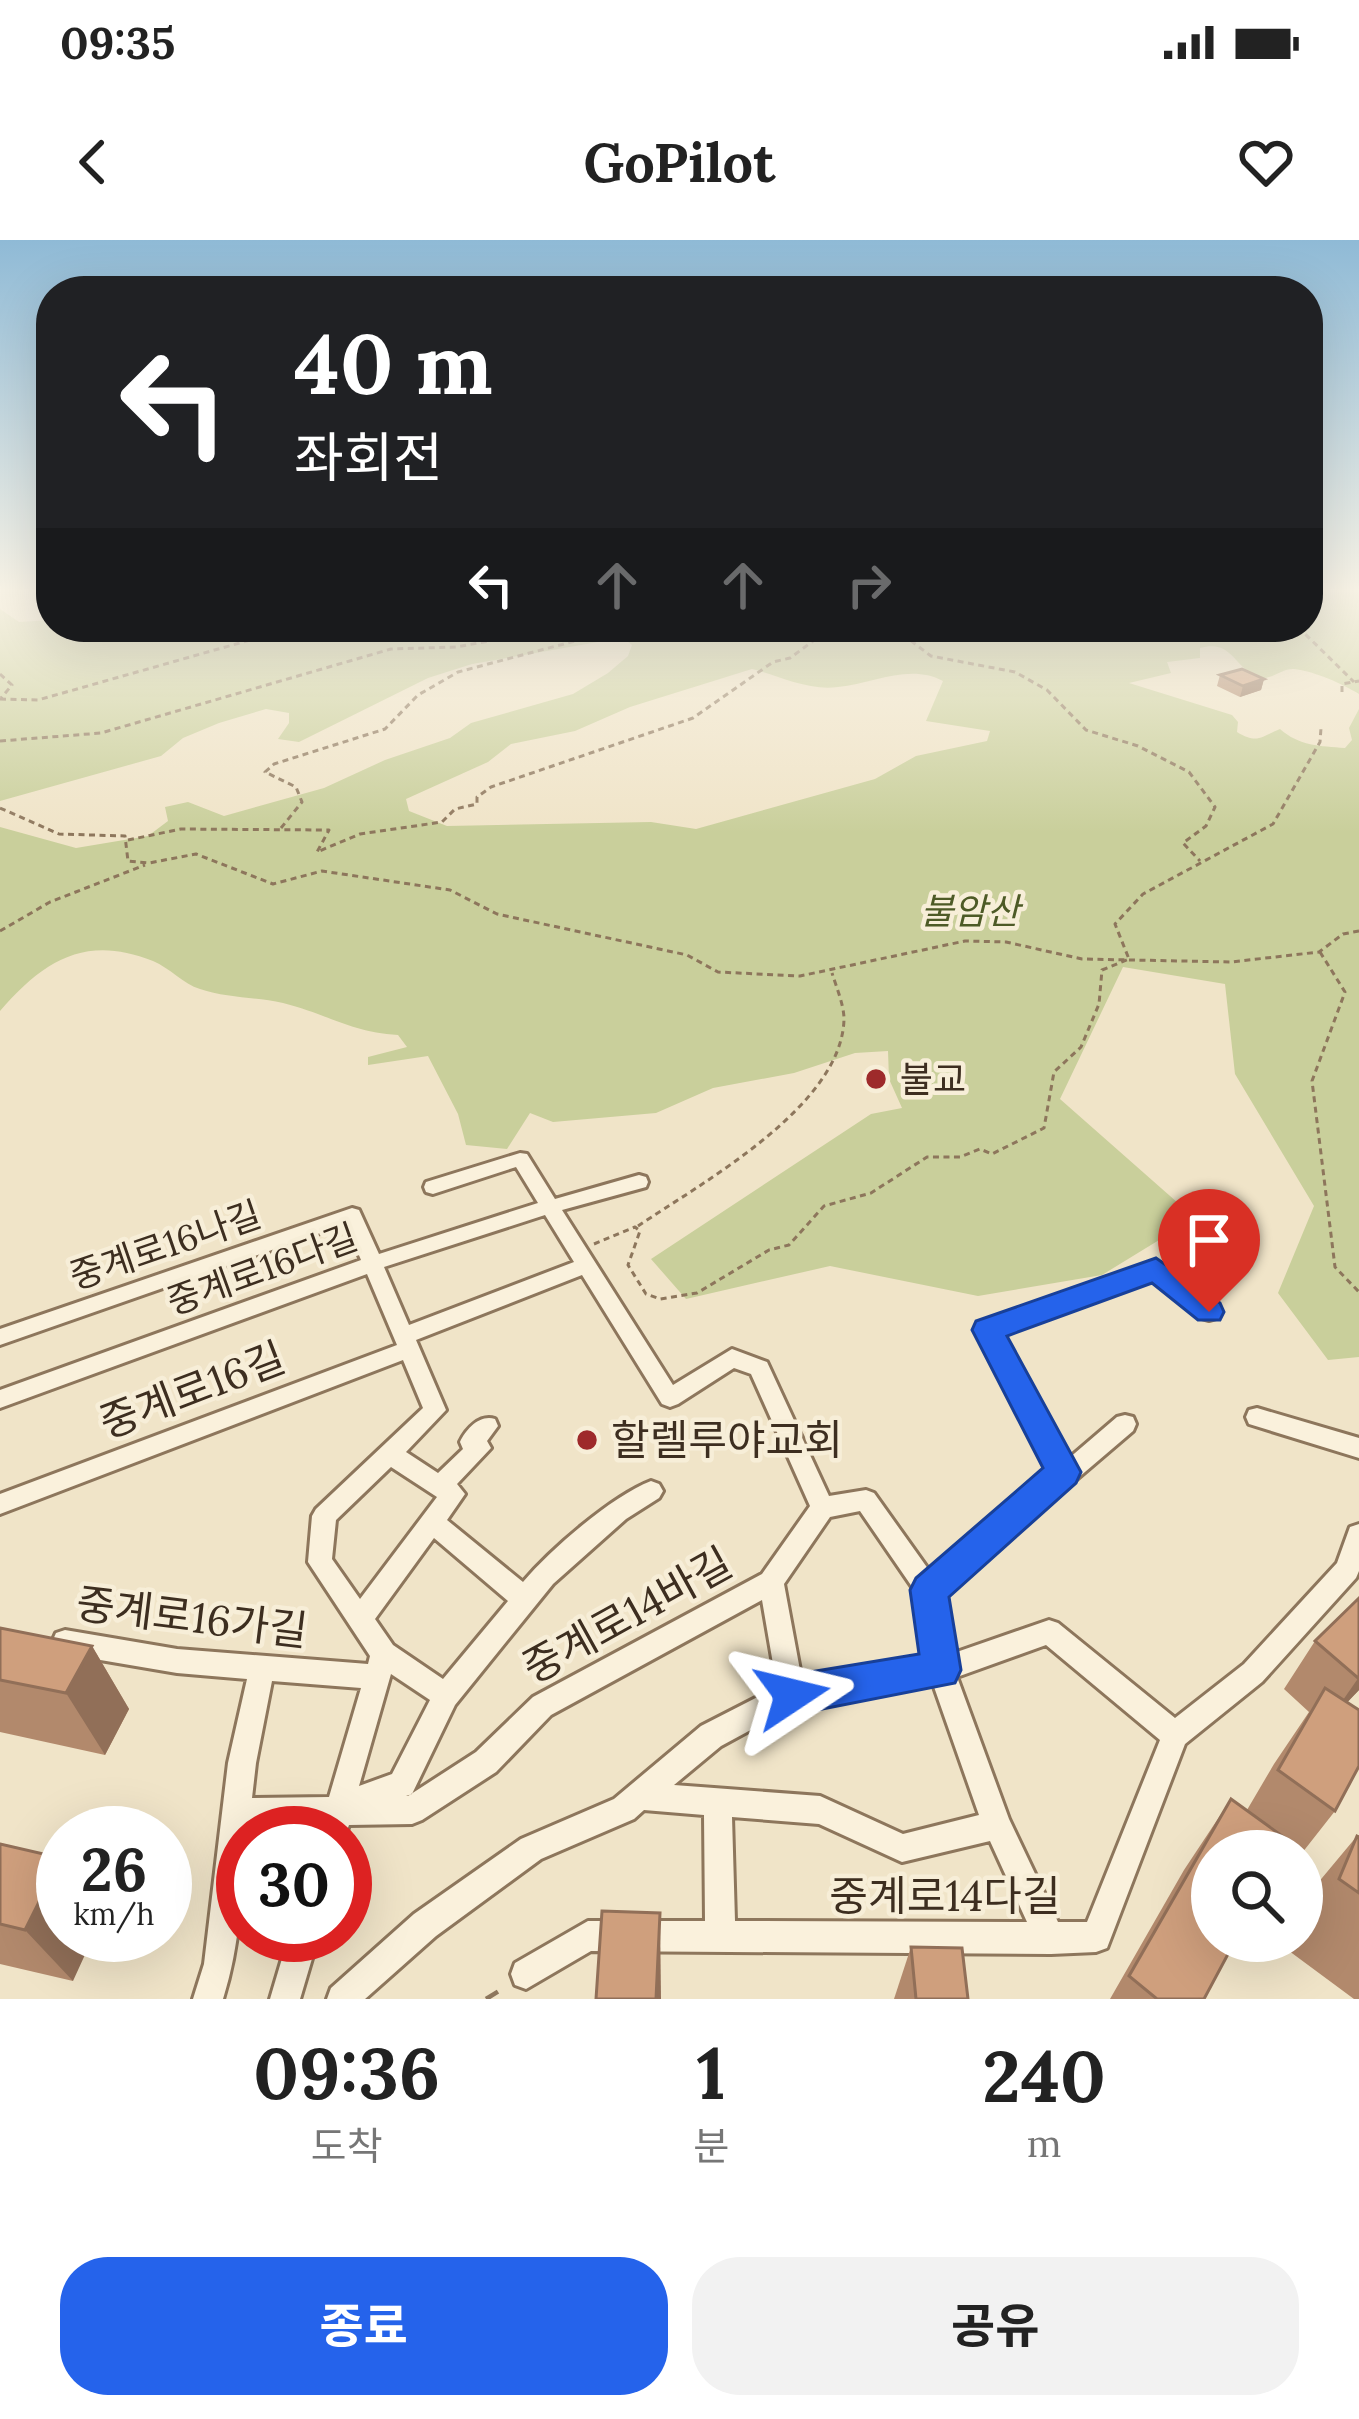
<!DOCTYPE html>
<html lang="ko">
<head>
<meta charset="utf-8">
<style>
	:root { --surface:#fff; --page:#f2f2f2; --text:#222; --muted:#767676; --accent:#2563eb }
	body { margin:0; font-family:Lora,"Noto Sans KR",serif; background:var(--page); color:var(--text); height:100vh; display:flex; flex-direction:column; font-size:45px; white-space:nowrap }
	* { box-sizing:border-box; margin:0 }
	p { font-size:39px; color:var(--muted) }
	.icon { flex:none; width:66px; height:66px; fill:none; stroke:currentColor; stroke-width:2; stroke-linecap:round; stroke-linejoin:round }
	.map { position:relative; height:1759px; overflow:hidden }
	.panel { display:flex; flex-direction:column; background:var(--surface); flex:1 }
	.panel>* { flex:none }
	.top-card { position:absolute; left:36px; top:36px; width:1287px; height:366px; border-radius:48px; box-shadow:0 12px 48px #0002; background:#202124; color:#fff; overflow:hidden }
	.controls { position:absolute; left:1191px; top:1590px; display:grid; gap:24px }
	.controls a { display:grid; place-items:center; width:132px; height:132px; border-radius:50%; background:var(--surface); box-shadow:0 12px 48px #0002; font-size:60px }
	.speed { position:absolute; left:36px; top:1566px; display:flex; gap:24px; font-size:60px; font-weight:700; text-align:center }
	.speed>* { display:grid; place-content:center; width:156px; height:156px; border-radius:50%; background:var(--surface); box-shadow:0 12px 48px #0002; line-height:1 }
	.speed small { font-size:30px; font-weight:400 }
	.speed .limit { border:18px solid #d22; background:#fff; color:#111 }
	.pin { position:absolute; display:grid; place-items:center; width:102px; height:102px; color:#fff; margin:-123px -51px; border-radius:50% 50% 50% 0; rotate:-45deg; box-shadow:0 0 12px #0007 }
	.pin .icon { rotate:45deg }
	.me { position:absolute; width:132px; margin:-66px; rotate:80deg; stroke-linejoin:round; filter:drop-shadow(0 0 9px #0008) }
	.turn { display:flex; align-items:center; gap:42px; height:252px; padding:0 60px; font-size:54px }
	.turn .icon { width:156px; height:156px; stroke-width:2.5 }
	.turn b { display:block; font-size:84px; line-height:102px }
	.lanes { display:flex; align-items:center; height:114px; padding:0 60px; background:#0003; justify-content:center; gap:60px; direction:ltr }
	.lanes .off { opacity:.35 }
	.eta { display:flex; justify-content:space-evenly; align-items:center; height:204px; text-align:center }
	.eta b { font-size:72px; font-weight:700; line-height:84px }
	.button { display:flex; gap:24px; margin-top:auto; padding:24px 60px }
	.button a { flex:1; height:138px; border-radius:48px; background:var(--accent); color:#fff; font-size:48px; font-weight:700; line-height:138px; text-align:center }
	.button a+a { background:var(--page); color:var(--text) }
	.status { display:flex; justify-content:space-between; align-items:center; height:84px; padding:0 60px; background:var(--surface); direction:ltr }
	.status svg { height:33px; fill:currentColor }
	header { display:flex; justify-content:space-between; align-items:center; height:156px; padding:0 60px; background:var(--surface); font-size:54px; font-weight:700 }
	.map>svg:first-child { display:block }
	.green { fill:#c9cf9b; fill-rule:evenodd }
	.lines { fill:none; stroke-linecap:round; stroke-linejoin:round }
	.minor-casing { stroke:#8d765c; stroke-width:6 }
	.path-far1 { stroke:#8d765c; stroke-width:3; stroke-dasharray:6 4.5; stroke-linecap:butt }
	.path { stroke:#8d765c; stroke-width:4.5; stroke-dasharray:14 9; stroke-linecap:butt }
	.minor { fill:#faf1dc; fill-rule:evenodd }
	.wall { fill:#b2896c }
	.shaded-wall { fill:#916f58 }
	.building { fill:#cf9f7d; stroke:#916f58; stroke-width:3 }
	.route { fill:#2563eb; stroke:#184099; stroke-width:3 }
	.poi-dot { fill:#9e2a2b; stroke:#f7eed8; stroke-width:4.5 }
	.labels { text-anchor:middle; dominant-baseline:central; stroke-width:9; stroke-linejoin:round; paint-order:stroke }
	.park-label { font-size:36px; font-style:italic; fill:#4d5a26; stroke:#f7eed8 }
	.poi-label { font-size:36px; fill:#3d2e20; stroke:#f7eed8; text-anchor:start }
	.street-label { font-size:36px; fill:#3d2e20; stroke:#f7eed8 }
	.near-street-label { font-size:42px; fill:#3d2e20; stroke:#f7eed8 }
	.near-poi-label { font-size:42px; fill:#3d2e20; stroke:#f7eed8; text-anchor:start }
</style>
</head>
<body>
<div class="status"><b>09:35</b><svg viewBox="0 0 49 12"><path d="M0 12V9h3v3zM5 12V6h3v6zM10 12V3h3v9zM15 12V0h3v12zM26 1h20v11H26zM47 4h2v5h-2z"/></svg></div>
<header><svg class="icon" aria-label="back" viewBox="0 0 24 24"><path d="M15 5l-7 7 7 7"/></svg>GoPilot<svg class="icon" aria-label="heart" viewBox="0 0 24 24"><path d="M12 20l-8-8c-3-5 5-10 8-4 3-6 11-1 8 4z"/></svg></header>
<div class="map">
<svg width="1359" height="1759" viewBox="0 0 1359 1759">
	<rect width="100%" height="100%" fill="#f0e4c8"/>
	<!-- green -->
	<path class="green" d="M1308 347H1359V454C1343 444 1314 431 1294 429 1281 428 1270 442 1257 437 1234 427 1232 399 1200 408V418L1167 422 1171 433 1129 443 1232 475 1238 482 1237 492C1258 505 1262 496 1280 489 1299 506 1320 506 1345 508L1352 500 1349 488 1359 469V1117L1328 1120 1278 1053 1314 966 1235 834 1225 744 1123 727 1060 859 1195 978 1102 1035 978 1056 830 1026 686 1059 651 1019 871 874 902 868 889 839 888 811 855 813 794 833 713 848 656 873 553 882 530 873 507 909 466 905 458 874 428 816 368 825V817L407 807 398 795C350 792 327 774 283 763 256 757 226 758 200 749 183 744 170 728 153 721 86 694 44 720 0 771V587L76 608 148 596 168 581 165 567 188 562 224 576 324 548 385 520 450 498 471 483 573 454 608 433 628 416 632 405 624 399 604 401 472 424 428 438 299 502 278 499 289 483V473L266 469 219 483 183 498 161 516 0 561V369L19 382 51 380V387H1308ZM752 429C780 436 808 451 838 447 873 444 909 423 943 441L926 481 990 491 987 501 916 516 875 539 696 589 651 582 447 586 409 571 406 559 488 522 511 504 575 491 630 467Z"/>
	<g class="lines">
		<!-- minor casing -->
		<g class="minor-casing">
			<g id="minor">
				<path d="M520 913 527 914 555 959 639 935 646 937 648 942 646 947 562 970 673 1145 732 1109 767 1122 829 1256 866 1250 874 1253 931 1333 1051 1232 977 1090 981 1084 1157 1022 1164 1025 1216 1066 1219 1072 1216 1078 1209 1080 1202 1078 1154 1039 1001 1094 1068 1219 1117 1177 1125 1175 1133 1177 1136 1184 1133 1191 942 1354 951 1414 1049 1380 1058 1383 1175 1478 1244 1424 1337 1323 1350 1287 1359 1284V1331L1356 1338 1262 1442 1185 1504 1107 1708 1096 1712 1051 1714 591 1711 526 1749 515 1745 511 1734 515 1723 588 1681H705L704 1575 644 1570 634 1579 541 1619 436 1696 365 1759H327L331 1748 414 1674 521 1599 614 1559 701 1486 777 1447 762 1360 551 1475 496 1532 422 1580 412 1584 349 1585 345 1596V1593H318L320 1585 249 1586 248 1593H243C243 1649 240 1705 223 1759H193L204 1724 228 1523 247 1439 177 1433 65 1414 56 1411 52 1402 56 1393 65 1390 177 1409 368 1424 370 1416 308 1322 312 1276 316 1269 423 1168 403 1120 0 1274V1254L397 1105 367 1034 0 1168V1150L361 1020 346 984 0 1105V1089L352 968 359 970 379 1014 538 963 516 927 433 954 426 952 424 947 426 942ZM545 975 574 1022 409 1085 384 1027ZM582 1035 662 1164 670 1167 678 1164 734 1128 751 1134 810 1266 762 1334 533 1457 476 1512 408 1556H406L412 1554 455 1465 553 1344 626 1279 659 1258 663 1251 659 1244 651 1241C612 1256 550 1310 523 1342L447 1280 465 1254 457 1244 491 1208 487 1201 498 1186 495 1179C480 1174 466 1189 460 1202L463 1209 438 1233 406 1212 446 1170 416 1100ZM391 1227 437 1257 360 1359 332 1319 336 1280ZM860 1271 917 1354 927 1420 802 1441 784 1344 830 1277ZM434 1298 508 1361 443 1439 393 1405 375 1379ZM1046 1405 1160 1500 1087 1682H1058L1009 1579 957 1437ZM391 1434 430 1460 392 1534 359 1546ZM272 1441 361 1448 329 1557 252 1558 256 1523ZM933 1444 979 1575 903 1594 820 1556 674 1545 721 1506 791 1468ZM732 1577 819 1584 902 1622 990 1601 1027 1682 735 1681Z"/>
				<polygon points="1257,1168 1359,1198 1359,1218 1249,1184 1246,1177 1249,1170"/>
				<polygon points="289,1695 319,1695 300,1759 270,1759"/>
			</g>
		</g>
		<!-- path-far1 -->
		<g class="path-far1">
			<polyline points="883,387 898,391 931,416 1015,432 1047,450 1086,490 1138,506 1189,532 1215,567 1206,586 1183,603 1200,621"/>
			<polyline points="1298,387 1354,442"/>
			<polyline points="0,434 12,445 1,458"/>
			<polyline points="1342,452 1342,444 1359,441"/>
			<polyline points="0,459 38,460 296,387"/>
			<polyline points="0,501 101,493 391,409 456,407 566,387"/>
			<polyline points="0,568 59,594 125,596 128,621 149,623 196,614 273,644 322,631 450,650 497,674 687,715 718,732 800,736 965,701 1006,702 1082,719 1231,722 1319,712 1343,694 1359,691"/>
			<polyline points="281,588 302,562 296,547 265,532 274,524 385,489 418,455 458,432 575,401 564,389"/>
			<polyline points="128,600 181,589 329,590 317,612 360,594 442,582 455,569 477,564 477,557 491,547 693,478 773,422 790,418 813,401 813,387"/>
			<polyline points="0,691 50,662 145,625"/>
			<polyline points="1320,712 1345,752 1312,841 1335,1027 1359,1052"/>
			<path d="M638 986C703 942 842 866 844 779 844 765 836 746 832 733"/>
			<polyline points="594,1004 635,987 640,991 628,1025 646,1054 660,1059 697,1053 769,1010 789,1005 824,966 871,953 927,917 960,917 980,909 992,914 1044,888 1054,832 1081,807 1099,764 1102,730 1129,719 1115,684 1143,654 1273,584 1320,502 1321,488"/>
		</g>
		<!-- path -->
		<polyline class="path" points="486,1759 504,1748"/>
		<!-- minor -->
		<use href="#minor" class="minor"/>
	</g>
	<!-- wall -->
	<g class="wall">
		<polygon points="1220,435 1264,439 1261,450 1240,457 1217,446"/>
		<polygon points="1359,1358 1359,1450 1347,1462 1335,1571 1302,1613 1302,1611 1212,1611 1204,1759 1110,1759 1184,1630 1231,1559 1247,1570 1274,1524 1309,1472 1284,1449 1315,1401"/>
		<polygon points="0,1388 92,1406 129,1469 105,1515 0,1492"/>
		<polygon points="1357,1596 1359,1597 1359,1759 1354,1759 1281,1705 1283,1701 1302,1701 1302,1662"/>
		<polygon points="0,1604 61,1618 63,1620 63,1695 73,1741 0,1724"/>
		<polygon points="911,1707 968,1759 894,1759"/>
	</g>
	<!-- shaded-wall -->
	<g class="shaded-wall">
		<polygon points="1264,439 1261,450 1240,457 1243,446"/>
		<polygon points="92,1406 129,1469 105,1515 66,1453"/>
		<polygon points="1359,1437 1359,1450 1325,1486"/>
		<polygon points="61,1618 63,1620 63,1695 94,1695 73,1741 25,1690"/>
		<polygon points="660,1673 661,1759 656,1759"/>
	</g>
	<!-- building -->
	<g class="building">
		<polygon points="1242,429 1264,439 1243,446 1220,435"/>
		<polygon points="1359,1358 1359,1437 1358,1438 1315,1401"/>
		<polygon points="0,1388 92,1406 66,1453 0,1440"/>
		<polygon points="1325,1448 1359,1470 1359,1526 1335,1571 1278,1530"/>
		<polygon points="1231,1559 1289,1601 1283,1611 1212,1611 1212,1701 1235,1701 1204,1759 1157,1759 1129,1736"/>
		<polygon points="1357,1596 1359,1597 1359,1653 1339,1639"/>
		<polygon points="0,1604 61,1618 25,1690 0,1684"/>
		<polygon points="602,1671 660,1673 656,1759 596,1759"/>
		<polygon points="911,1707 962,1708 968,1759 916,1759"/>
	</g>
	<!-- sky -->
	<linearGradient id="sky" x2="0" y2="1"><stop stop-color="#8fbad6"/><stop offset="0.59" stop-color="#f8f3e6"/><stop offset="1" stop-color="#f8f3e6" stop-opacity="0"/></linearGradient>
	<rect width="1359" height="593" fill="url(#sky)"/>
	<!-- route -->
	<polygon class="route" points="1156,1018 1220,1063 1224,1072 1220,1080 1198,1080 1152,1043 1007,1096 1081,1232 1076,1243 949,1357 961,1430 955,1443 792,1475 778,1469 772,1455 778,1441 792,1435 919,1414 910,1350 916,1338 1043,1228 972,1090 976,1081"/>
	<!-- markers -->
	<g class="poi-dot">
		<circle cx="876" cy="839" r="12"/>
		<circle cx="587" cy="1200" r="12"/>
	</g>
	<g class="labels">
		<!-- park labels -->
		<g class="park-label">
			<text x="970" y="671">불암산</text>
		</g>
		<!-- poi labels -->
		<g class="poi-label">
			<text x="900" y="839">불교</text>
		</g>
		<!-- street labels -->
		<g class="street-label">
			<text transform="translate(165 1005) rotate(-19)">중계로16나길</text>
			<text transform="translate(262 1029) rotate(-20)">중계로16다길</text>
		</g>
		<!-- near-street labels -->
		<g class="near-street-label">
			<text transform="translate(192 1150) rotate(-21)">중계로16길</text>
			<text transform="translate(627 1375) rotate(-29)">중계로14바길</text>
			<text transform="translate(192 1377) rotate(7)">중계로16가길</text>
			<text x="945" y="1656">중계로14다길</text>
		</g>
		<!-- near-poi labels -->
		<g class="near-poi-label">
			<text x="611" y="1200">할렐루야교회</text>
		</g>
	</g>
</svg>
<div class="controls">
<a><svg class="icon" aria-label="search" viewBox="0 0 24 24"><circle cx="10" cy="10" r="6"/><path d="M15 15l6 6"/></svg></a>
</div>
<div class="speed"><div>26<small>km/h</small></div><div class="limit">30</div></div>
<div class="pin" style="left:1209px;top:1072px;background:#d93025"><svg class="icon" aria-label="arrive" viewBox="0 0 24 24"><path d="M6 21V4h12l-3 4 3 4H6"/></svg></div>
<svg class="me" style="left:792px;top:1455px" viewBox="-20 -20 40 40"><path d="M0-17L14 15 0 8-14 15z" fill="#2563eb" stroke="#fff" stroke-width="4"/></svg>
<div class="top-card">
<div class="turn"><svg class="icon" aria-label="left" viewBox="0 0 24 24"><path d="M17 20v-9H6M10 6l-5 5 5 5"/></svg><div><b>40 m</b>좌회전</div></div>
<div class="lanes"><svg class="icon" aria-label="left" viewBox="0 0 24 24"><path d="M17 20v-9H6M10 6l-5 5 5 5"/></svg><svg class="icon off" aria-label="ahead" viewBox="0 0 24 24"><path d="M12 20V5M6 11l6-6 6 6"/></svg><svg class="icon off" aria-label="ahead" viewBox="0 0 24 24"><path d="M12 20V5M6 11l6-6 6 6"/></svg><svg class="icon off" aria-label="right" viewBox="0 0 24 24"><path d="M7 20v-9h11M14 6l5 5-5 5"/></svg></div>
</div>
</div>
<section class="panel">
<div class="eta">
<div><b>09:36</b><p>도착</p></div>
<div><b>1</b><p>분</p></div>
<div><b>240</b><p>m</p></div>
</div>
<div class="button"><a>종료</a><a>공유</a></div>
</section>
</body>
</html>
